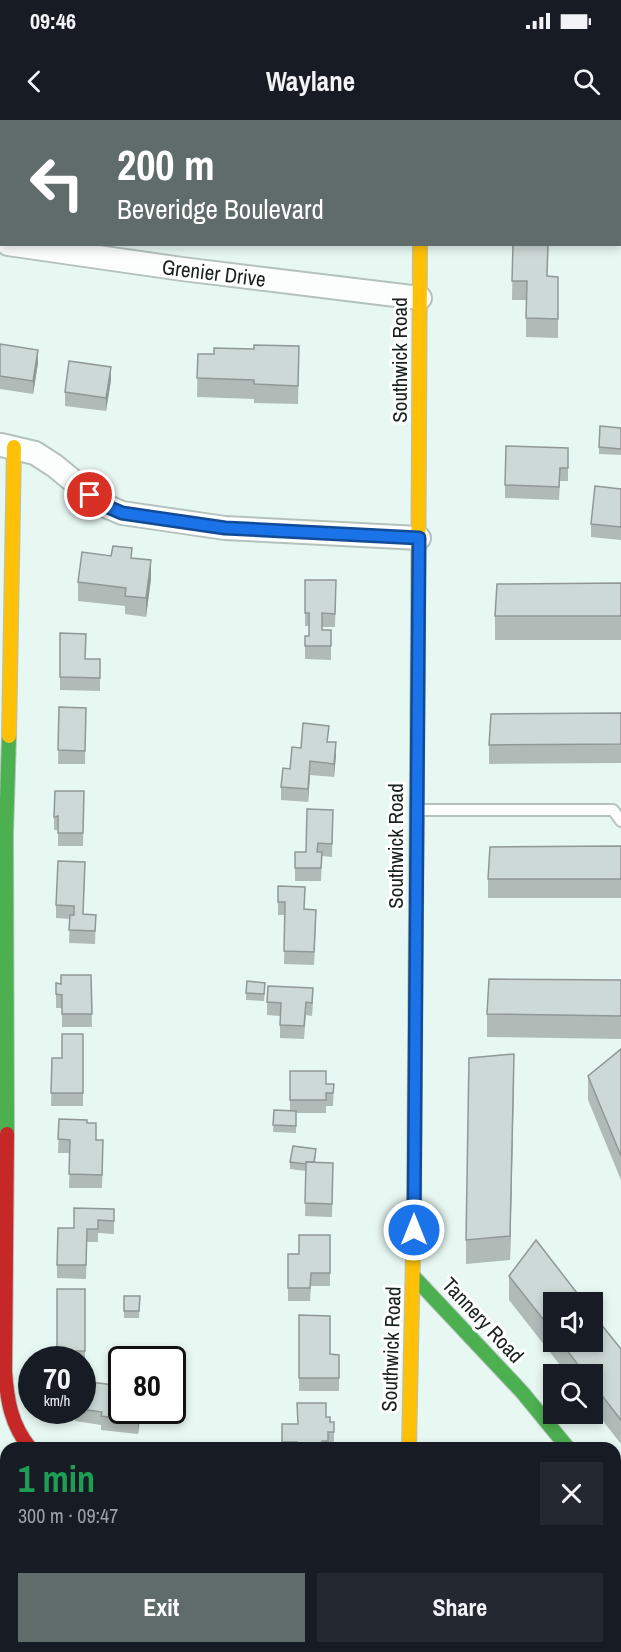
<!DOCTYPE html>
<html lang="en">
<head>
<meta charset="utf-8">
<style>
	:root { --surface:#171b24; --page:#242831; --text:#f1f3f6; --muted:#9ea1a6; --accent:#606c69 }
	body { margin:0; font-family:"Archivo Narrow",sans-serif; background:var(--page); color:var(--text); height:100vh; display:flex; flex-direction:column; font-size:22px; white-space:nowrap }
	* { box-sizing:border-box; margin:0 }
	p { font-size:20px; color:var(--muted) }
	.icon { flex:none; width:33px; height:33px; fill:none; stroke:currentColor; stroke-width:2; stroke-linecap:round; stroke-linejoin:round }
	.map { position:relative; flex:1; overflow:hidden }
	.side { position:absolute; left:0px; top:1322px; width:621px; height:212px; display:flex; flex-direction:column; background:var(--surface); border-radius:18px 18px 0 0; box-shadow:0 3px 9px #0003 }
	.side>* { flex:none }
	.banner { position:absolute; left:0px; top:0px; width:621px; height:126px; box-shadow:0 3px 9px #0003; background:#606c69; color:#fff; overflow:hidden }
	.tools { position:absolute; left:543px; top:1172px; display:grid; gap:12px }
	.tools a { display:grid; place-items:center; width:60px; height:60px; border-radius:0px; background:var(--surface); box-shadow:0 3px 9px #0003; font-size:30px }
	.speed { position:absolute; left:18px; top:1226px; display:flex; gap:12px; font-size:30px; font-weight:700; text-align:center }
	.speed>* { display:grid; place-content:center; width:78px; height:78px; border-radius:50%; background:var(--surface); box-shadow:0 3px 9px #0003; line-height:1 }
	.speed small { font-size:15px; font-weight:400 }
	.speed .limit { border:3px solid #111; border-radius:9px; background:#fff; color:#111 }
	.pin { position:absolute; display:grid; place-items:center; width:51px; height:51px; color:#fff; margin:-26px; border:3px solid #fff; border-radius:50%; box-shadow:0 2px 6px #0007 }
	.me { position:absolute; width:66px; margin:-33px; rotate:0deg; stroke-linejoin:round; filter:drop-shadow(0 0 4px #0008) }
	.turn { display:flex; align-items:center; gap:21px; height:126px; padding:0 18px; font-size:27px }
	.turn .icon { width:78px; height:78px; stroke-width:2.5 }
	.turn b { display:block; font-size:42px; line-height:51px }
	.round { display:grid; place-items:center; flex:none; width:63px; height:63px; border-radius:0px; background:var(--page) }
	.head { display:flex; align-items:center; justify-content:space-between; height:102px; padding:0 18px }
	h1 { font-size:36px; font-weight:700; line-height:45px; color:#1e9e55 }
	.action { display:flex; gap:12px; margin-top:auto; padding:12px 18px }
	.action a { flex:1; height:69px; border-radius:0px; background:var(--accent); color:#fff; font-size:24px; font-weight:700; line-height:69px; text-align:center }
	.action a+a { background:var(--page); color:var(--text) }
	.status { display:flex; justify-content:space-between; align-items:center; height:42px; padding:0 30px; background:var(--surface); direction:ltr }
	.status svg { height:16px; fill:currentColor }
	header { display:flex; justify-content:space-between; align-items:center; height:78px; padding:0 18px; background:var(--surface); font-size:27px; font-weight:700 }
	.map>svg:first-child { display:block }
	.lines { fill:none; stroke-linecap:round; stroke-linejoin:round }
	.lane-casing { stroke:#b4c1bd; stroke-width:14 }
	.street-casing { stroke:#b4c1bd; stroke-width:26 }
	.fast-casing { stroke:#b4c1bd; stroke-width:16 }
	.slow-casing { stroke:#b4c1bd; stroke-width:16 }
	.jam-casing { stroke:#b4c1bd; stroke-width:16 }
	.lane { stroke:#fbfefd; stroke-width:10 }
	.street { stroke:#fbfefd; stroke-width:22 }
	.fast { stroke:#4caf50; stroke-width:14 }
	.slow { stroke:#ffc107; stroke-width:14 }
	.jam { stroke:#c62828; stroke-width:14 }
	.wall { fill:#b0bbb8 }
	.shaded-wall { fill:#909896 }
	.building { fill:#cdd9d6; stroke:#909896; stroke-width:1.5 }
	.route-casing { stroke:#114b97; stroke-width:15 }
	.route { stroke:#1a73e8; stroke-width:10 }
	.labels { text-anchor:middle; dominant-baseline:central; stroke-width:6; stroke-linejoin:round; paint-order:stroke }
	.street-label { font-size:21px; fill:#17211f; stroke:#fff }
</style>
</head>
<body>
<div class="status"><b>09:46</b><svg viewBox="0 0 49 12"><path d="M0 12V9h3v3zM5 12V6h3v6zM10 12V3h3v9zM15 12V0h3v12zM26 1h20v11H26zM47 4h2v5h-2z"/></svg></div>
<header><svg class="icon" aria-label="back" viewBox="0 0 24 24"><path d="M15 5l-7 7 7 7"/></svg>Waylane<svg class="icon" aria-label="search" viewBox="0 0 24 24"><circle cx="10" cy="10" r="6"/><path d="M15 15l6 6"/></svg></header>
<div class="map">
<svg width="621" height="1532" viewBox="0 0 621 1532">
	<rect width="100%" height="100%" fill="#e7f7f2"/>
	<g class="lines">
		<!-- lane casing -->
		<g class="lane-casing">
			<polyline id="lane" points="420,690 613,690 621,701"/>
		</g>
		<!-- street casing -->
		<g class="street-casing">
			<g id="street">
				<polyline points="8,124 182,149 420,178"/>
				<polyline points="1,325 35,333 55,346 101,384 122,393 225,408 419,418"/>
				<polyline points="340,1527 349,1532"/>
			</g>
		</g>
		<!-- fast casing -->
		<g class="fast-casing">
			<g id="fast">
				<polyline points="7,1014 6,714 9,616"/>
				<polyline points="414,1086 418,505"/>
				<polyline points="414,1157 522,1272 568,1328"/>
				<polyline points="615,1384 621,1392"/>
				<polyline points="404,1527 404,1532"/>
			</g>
		</g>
		<!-- slow casing -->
		<g class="slow-casing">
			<g id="slow">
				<polyline points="420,0 420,2"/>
				<polyline points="418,505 420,124"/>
				<polyline points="9,616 14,327"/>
				<polyline points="409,1328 414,1086"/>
			</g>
		</g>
		<!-- jam casing -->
		<g class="jam-casing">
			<path id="jam" d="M7 1014 5 1251C7 1280 11 1305 30 1328"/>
		</g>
		<!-- lane -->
		<use href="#lane" class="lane"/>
		<!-- street -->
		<use href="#street" class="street"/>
		<!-- fast -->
		<use href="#fast" class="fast"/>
		<!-- slow -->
		<use href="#slow" class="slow"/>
		<!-- jam -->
		<use href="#jam" class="jam"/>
	</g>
	<!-- wall -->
	<g class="wall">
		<rect x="304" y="0" width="35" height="2"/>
		<polygon points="513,124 548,156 558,157 558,218 526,217 526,180 512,180"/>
		<polygon points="0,224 38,243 33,274 0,269"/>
		<polygon points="198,234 299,245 298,284 254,283 254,279 197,277"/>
		<polygon points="111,260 106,291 65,286 65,272"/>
		<polygon points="621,308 621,335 599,334 599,327"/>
		<polygon points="568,328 568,361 560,361 559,380 505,378 505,365"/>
		<polygon points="621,369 621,420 591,417 591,404"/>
		<polygon points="132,438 151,459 146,497 125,494 125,486 78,481 78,462"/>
		<polygon points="305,460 336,460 335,507 322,507 322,510 331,510 331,540 305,539 305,516 309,516 309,506 305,506"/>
		<polygon points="621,463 621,520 495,520 495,496"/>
		<polygon points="60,513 85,539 100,539 100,571 60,570"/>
		<polygon points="59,587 86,588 85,644 58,644"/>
		<polygon points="621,593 621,643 489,644 489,625"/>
		<polygon points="329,622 336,635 334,657 310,655 308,682 281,680 281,667 301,628"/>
		<polygon points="84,671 83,726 58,726 58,710 54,710 54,697"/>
		<polygon points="333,690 332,737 322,736 321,761 295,761 295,732 306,732"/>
		<polygon points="621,726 621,778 488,778 488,759"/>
		<polygon points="85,755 83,794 96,795 95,824 69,823 70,799 56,798 56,785"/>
		<polygon points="278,766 305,789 316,803 314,845 284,844 285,795 278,795"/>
		<polygon points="91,855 92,907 62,907 62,888 56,888 56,863 61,864"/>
		<polygon points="621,860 621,919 487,917 487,894"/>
		<polygon points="265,870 264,881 246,880 246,873"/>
		<polygon points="267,882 313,882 312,896 306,895 304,919 280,918 280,896 267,895"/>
		<polygon points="83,914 83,986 51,986 52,938 62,938"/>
		<polygon points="621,929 621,1060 588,980 588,956"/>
		<polygon points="290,951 326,964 334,964 333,986 326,986 326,993 296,993 296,1013 273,1012 274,990 290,991"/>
		<polygon points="514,957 510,1140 466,1144 466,1120"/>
		<polygon points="59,999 87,1003 103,1034 102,1068 69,1068 70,1033 58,1033"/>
		<polygon points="316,1035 315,1042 333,1056 332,1097 305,1096 306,1051 290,1049 290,1042"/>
		<polygon points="114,1089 114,1114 98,1113 98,1122 87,1122 86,1159 57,1158 57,1145 74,1108"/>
		<polygon points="330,1115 330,1166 311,1166 310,1181 288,1181 288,1134 299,1134"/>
		<polygon points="509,1156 554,1182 554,1221 592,1221 621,1229 621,1324 592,1287 592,1254 567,1254 509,1180"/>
		<polygon points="57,1169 85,1169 85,1244 82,1244 82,1239 57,1239"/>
		<polygon points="124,1176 140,1176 139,1198 124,1198"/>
		<polygon points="299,1195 330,1234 339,1235 339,1271 299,1271"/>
		<polygon points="82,1261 122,1290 141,1290 138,1314 101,1310 101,1305 75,1301 75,1290 82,1290"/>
		<polygon points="326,1297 330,1302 334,1302 334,1325 328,1325 328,1328 282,1328 282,1304 298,1304"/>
		<polygon points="506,1527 543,1527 543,1529 535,1529 535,1532 506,1532"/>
	</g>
	<!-- shaded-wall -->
	<g class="shaded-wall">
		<polygon points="38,230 38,243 33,274 33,261"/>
		<polygon points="111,247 111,260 106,291 106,278"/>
		<polygon points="151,440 151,459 146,497 146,478"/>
		<polygon points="336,622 336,635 334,657 334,644"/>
		<polygon points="310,641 310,655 308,682 308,669"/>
		<polygon points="514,934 514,957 510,1140 510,1116"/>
		<polygon points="140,1290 141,1290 138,1314 138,1301"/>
		<polygon points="621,1494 621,1507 615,1509 615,1495"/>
	</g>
	<!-- building -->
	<g class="building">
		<rect x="484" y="0" width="28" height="2"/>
		<polygon points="513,124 548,124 547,156 558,157 558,199 526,198 527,161 512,161"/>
		<polygon points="0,224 38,230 33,261 0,256"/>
		<polygon points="254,225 299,226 298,266 254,264 254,260 197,258 198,234 214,234 214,228 254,229"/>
		<polygon points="69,241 111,247 106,278 65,272"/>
		<polygon points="600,306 621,308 621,329 599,327"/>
		<polygon points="506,326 568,328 568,348 560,348 559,367 505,365"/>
		<polygon points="595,366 621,369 621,407 591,404"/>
		<polygon points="113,426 132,428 131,438 151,440 146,478 125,476 126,468 78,462 82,432 111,436"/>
		<polygon points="305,460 336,460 335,494 322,493 322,510 331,510 331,526 305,526 305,516 309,516 309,493 305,493"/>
		<polygon points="621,463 621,496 495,496 497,464"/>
		<polygon points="60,513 86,514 85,539 100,539 100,558 60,557"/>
		<polygon points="59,587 86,588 85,631 58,630"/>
		<polygon points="621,593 621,624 489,625 491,594"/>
		<polygon points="303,603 329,606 327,622 336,622 334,644 310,641 308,669 281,667 283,648 290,649 292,627 301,628"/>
		<polygon points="55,671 84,671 83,713 58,713 58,696 54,697"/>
		<polygon points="307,689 333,690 332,724 318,723 317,732 322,732 321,748 295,748 295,732 306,732"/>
		<polygon points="621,726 621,759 488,759 490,727"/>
		<polygon points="58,741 85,742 83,794 96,795 95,811 69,810 70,795 74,795 74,786 56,785"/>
		<polygon points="278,766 305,767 304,789 316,790 314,832 284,831 285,782 278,782"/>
		<polygon points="61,855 91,855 92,894 62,894 62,875 56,874 56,863 61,864"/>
		<polygon points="489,859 621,860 621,896 487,894"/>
		<polygon points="247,861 265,863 264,874 246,873"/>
		<polygon points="268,866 313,868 312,883 306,882 304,906 280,905 281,883 267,882"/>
		<polygon points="62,914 83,914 83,973 51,973 52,938 62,938"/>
		<polygon points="621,929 621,1036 588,956"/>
		<polygon points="514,934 510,1116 466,1120 469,938"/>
		<polygon points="290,951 326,951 326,964 334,964 333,973 326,973 326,980 290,980"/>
		<polygon points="274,990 296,991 296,1006 273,1005"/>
		<polygon points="59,999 87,1000 87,1003 96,1003 96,1020 103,1020 102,1055 69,1054 70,1020 58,1019"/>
		<polygon points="293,1026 316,1029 314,1042 306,1042 306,1044 290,1042"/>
		<polygon points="306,1042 333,1043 332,1084 305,1083"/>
		<polygon points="74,1088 114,1089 114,1101 98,1100 98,1109 87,1109 86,1145 57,1145 58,1108 74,1108"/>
		<polygon points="299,1115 330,1115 330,1153 311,1153 310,1168 288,1168 288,1134 299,1134"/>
		<polygon points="536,1120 584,1182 554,1182 554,1213 509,1156"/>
		<rect x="57" y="1169" width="28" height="62"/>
		<polygon points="124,1176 140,1176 139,1191 124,1191"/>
		<polygon points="592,1193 621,1229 621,1300 592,1263 592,1254 585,1254 560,1221 592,1221"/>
		<polygon points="299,1195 330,1196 330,1234 339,1235 339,1258 299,1258"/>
		<polygon points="82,1261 122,1266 122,1290 140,1290 138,1301 101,1296 102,1292 82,1289"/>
		<polygon points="297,1283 326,1283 326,1297 330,1297 330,1302 334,1302 334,1312 328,1312 328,1321 322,1321 322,1328 297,1328 297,1322 282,1322 282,1304 298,1304"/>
		<polygon points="615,1469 621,1490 621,1494 615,1495"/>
		<polygon points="506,1527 535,1527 535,1529 523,1528 523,1532 506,1532"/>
	</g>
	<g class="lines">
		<!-- route casing -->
		<g class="route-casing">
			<polyline id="route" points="90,375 101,384 122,393 225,408 419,418 414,1110"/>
		</g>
		<!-- route -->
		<use href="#route" class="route"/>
	</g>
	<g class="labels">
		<!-- street labels -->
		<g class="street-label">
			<text transform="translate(214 153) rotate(7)">Grenier Drive</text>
			<text transform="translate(399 240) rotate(-90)">Southwick Road</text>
			<text transform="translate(395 726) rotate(-90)">Southwick Road</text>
			<text transform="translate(483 1200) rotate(47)">Tannery Road</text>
			<text transform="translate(391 1229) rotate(-88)">Southwick Road</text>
		</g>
	</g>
</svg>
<div class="tools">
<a><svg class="icon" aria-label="sound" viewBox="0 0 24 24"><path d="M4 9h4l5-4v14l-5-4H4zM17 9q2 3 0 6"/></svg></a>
<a><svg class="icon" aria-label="search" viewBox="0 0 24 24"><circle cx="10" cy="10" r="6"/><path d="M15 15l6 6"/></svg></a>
</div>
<div class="speed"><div>70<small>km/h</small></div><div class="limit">80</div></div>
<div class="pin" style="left:90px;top:375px;background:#d93025"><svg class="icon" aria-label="arrive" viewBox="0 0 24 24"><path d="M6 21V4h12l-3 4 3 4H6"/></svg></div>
<svg class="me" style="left:414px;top:1110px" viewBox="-20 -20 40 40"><circle r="17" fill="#1a73e8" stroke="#fff" stroke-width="3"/><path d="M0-11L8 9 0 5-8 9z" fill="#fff"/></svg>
<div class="banner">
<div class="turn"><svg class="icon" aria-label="left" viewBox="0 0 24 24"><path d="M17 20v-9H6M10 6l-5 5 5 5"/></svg><div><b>200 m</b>Beveridge Boulevard</div></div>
</div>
<section class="side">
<div class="head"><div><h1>1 min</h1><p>300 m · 09:47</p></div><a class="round"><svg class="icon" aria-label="close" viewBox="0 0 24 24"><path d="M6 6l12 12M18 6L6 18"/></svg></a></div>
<div class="action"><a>Exit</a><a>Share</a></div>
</section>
</div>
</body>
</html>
